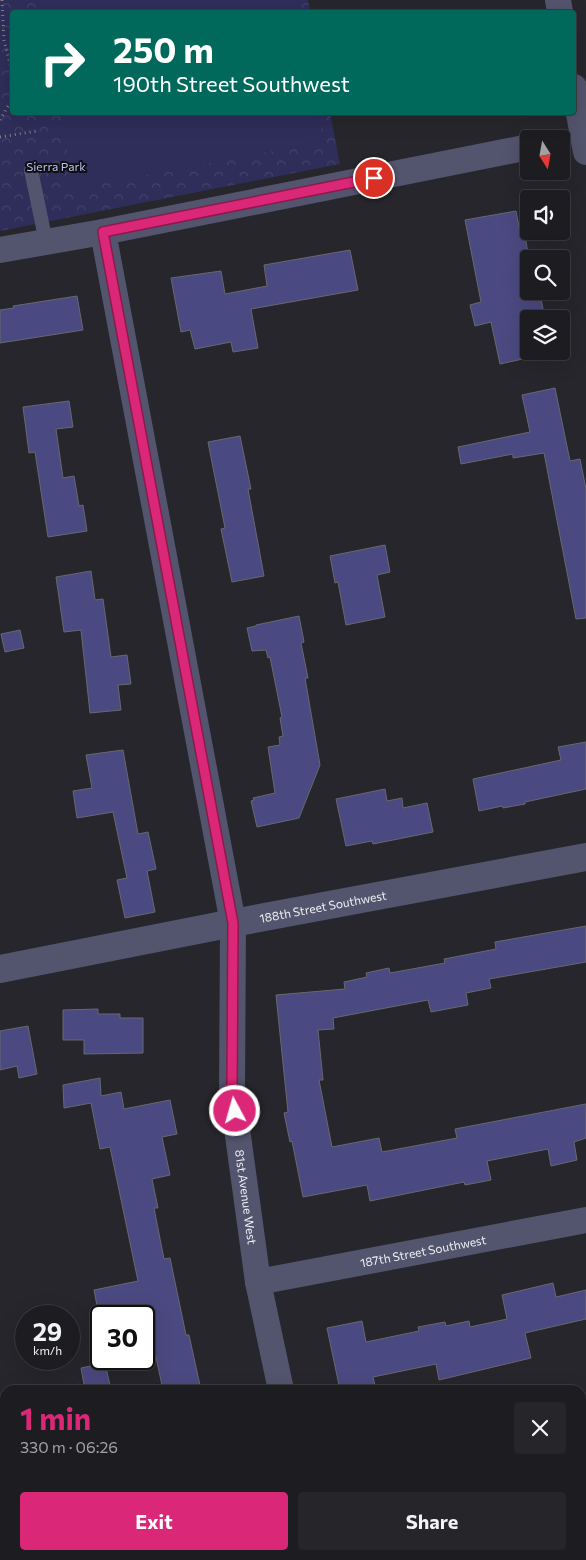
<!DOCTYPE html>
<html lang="en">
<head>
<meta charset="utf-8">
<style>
	:root { --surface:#1c1c21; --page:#25252a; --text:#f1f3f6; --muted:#a0a1a5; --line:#3a3a3f; --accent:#db2777 }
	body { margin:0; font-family:Commissioner,sans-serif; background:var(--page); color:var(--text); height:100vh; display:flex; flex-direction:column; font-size:19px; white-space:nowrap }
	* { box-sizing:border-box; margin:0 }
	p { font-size:16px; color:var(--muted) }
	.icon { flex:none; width:28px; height:28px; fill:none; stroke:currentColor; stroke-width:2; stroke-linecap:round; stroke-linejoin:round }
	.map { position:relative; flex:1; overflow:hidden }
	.details { position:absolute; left:0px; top:1385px; width:586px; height:175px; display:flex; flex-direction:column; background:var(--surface); border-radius:15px 15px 0 0; box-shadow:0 5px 20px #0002,0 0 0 1px var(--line) }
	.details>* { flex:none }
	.top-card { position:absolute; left:10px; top:10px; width:566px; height:105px; border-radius:5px; box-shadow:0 5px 20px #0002,0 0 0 1px var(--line); background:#00695c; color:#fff; overflow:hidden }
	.needle { width:32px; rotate:169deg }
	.tools { position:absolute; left:520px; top:130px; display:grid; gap:10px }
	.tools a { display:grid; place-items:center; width:50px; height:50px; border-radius:5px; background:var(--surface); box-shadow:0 5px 20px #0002,0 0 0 1px var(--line); font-size:25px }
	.speed { position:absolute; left:15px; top:1305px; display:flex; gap:10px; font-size:25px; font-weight:700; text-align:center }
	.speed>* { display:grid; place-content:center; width:65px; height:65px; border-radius:50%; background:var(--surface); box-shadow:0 5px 20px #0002,0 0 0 1px var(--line); line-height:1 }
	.speed small { font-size:12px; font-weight:400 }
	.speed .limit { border:2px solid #111; border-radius:8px; background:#fff; color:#111 }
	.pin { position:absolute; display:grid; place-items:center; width:42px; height:42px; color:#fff; margin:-21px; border:2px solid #fff; border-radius:50%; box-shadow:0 1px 5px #0007 }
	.me { position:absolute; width:55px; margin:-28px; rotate:354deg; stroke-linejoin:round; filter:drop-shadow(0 0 4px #0008) }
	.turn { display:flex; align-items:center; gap:18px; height:105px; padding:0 20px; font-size:22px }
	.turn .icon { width:65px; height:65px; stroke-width:2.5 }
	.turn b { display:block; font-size:35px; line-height:42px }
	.round { display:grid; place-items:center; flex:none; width:52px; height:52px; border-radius:5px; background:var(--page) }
	.overview { display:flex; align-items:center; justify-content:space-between; height:85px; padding:0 20px }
	h1 { font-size:30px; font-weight:700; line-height:38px; color:var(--accent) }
	.cta { display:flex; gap:10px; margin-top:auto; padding:10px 20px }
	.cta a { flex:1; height:58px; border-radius:5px; background:var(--accent); color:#fff; font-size:20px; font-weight:700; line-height:58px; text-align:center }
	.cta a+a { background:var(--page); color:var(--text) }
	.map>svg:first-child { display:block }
	.park { fill:url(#park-crowns) }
	.garden { fill:#2f2d5a }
	.building { fill:#4b4981; stroke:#68686f }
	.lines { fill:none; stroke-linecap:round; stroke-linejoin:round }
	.path { stroke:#7f7f84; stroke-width:3; stroke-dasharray:1 4; stroke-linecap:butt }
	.service { stroke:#53546d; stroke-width:14 }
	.minor { stroke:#53546d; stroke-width:26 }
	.tertiary { stroke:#53546d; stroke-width:28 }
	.route-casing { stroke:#8e194d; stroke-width:12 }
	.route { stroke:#db2777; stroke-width:9 }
	.labels { text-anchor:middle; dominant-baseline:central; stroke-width:4; stroke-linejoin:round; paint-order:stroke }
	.park-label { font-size:12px; fill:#bfc1f4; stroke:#0f0f12 }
	.street-label { font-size:12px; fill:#efeff3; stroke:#0f0f12 }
</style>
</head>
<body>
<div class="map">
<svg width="586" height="1560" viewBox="0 0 586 1560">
	<defs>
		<pattern id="park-crowns" width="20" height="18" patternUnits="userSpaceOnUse" patternTransform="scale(1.25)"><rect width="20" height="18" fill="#2f2d5a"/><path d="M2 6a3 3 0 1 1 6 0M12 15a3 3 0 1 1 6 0" fill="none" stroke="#43426a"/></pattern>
	</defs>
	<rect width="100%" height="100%" fill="#26262c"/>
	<!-- park -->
	<polygon class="park" points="0,0 308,0 310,12 12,12 12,112 330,113 340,164 0,231"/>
	<!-- garden -->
	<g class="garden">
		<polygon points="38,0 297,0 299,12 41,12"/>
		<polygon points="60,113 318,113 324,141 74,189"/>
	</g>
	<!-- building -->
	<g class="building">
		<polygon points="516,211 521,237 525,236 529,259 529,291 536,291 536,294 540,294 545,319 529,319 529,351 540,351 541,355 500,364 491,322 475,326 470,305 481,302 465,220"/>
		<polygon points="350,250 358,290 251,309 258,348 233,352 231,342 195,349 190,330 181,332 171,278 221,271 225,294 267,286 264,265"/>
		<polygon points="77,296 83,330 0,343 0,310 14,308 13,306"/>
		<polygon points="555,388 570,461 580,459 586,489 586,618 576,619 544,453 513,458 513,454 461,464 458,447 530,432 522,395"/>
		<polygon points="69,401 73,427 56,429 63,478 74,476 79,506 83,505 87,531 48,537 35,452 29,453 23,407"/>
		<polygon points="240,436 251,489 248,489 264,576 232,582 221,529 225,528 208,442"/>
		<polygon points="385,545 390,572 377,575 385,617 346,625 338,582 335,583 330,556"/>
		<polygon points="91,571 95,600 103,599 111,657 127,655 131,684 118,685 121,710 90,713 81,630 64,632 56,577"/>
		<polygon points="299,616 304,642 301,643 308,678 305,678 320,765 299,818 257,827 251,801 254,800 253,798 275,793 268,747 280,745 279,737 283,736 280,718 282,717 270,657 268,658 266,650 252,651 247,628 256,626 256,625"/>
		<polygon points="20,630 24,648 5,652 1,634"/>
		<polygon points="586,742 586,789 525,802 525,804 503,808 502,806 479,811 473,779 561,760 558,747"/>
		<polygon points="123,750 138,834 148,832 156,869 147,871 155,912 125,918 117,880 127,878 113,812 77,818 73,791 92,788 86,755"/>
		<polygon points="385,789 387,801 402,798 403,808 427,803 433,832 373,844 372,841 346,846 336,799"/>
		<polygon points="586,926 586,962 489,979 491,988 466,993 468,1005 431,1012 428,1000 333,1018 334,1029 318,1030 323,1080 319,1080 332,1147 379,1138 382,1152 457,1138 455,1129 586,1104 586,1138 574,1142 577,1160 551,1166 548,1149 487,1161 491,1180 465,1185 464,1182 370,1201 367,1185 303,1197 292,1141 290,1142 284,1113 288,1112 276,995 345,989 344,982 367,977 366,973 389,968 390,973 445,963 444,959 496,949 495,942"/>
		<polygon points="98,1009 98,1014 120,1014 120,1018 143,1018 143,1053 84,1054 84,1040 63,1040 63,1010"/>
		<polygon points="28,1026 37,1074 19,1078 17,1066 0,1070 0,1031"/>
		<polygon points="100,1078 101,1096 121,1092 124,1109 170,1100 177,1134 162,1137 170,1175 152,1179 158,1208 154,1208 164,1259 170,1258 186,1335 189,1335 201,1390 163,1390 145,1306 129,1309 128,1306 98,1311 94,1290 138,1281 110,1147 100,1149 91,1103 64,1108 63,1085"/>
		<polygon points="553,1283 556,1297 586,1290 586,1319 525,1333 531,1358 439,1380 436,1364 373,1377 376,1390 340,1390 327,1328 362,1321 366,1342 419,1331 418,1327 445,1322 446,1326 469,1321 470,1327 507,1319 502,1295"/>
		<polygon points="105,1363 111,1390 85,1390 81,1368"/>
	</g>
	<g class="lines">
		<!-- path -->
		<g class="path">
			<polyline points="2,0 4,40 12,72"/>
			<polyline points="0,120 12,99"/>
			<polyline points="0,137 37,131"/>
		</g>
		<!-- service -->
		<polyline class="service" points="31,170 46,242"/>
		<!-- minor -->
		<g class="minor">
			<polyline points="558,0 560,12"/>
			<polyline points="574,87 586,152"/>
			<path id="s1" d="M103 232 233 923 232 1092 258 1282 281 1390"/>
			<polyline points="0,250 103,232 529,147"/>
			<path id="s2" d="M258 1282 586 1220"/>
			<polyline points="315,1555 316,1560"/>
		</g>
		<!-- tertiary -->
		<path class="tertiary" id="s3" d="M0 969 233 923 586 857"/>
	</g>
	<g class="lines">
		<!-- route casing -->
		<g class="route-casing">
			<polyline id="route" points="235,1111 232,1092 233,923 103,232 374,178"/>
		</g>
		<!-- route -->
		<use href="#route" class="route"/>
	</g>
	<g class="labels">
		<!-- park labels -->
		<g class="park-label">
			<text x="56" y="166">Sierra Park</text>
		</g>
		<!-- street labels -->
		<g class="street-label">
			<text stroke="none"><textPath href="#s3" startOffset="329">188th Street Southwest</textPath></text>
			<text stroke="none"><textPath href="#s1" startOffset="978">81st Avenue West</textPath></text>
			<text stroke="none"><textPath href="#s2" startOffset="168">187th Street Southwest</textPath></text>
		</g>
	</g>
</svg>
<div class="tools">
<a><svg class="needle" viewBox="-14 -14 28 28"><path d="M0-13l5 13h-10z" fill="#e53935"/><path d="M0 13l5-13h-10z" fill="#a0a1a5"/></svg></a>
<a><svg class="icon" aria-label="sound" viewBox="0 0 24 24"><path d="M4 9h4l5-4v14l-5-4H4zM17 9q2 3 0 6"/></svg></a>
<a><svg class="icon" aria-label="search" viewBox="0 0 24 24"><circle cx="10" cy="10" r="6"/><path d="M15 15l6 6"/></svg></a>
<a><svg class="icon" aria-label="layers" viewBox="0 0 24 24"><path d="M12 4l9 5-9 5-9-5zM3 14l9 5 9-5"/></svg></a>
</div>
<div class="speed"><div>29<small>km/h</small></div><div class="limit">30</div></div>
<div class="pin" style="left:374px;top:178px;background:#d93025"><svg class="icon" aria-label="arrive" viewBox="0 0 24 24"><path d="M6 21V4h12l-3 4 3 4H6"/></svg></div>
<svg class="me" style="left:235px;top:1111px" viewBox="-20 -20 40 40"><circle r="17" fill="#db2777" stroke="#fff" stroke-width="3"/><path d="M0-11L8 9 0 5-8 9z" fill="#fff"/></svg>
<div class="top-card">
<div class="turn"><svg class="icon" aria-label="right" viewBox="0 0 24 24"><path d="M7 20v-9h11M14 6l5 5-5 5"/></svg><div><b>250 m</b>190th Street Southwest</div></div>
</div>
<section class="details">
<div class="overview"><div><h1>1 min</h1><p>330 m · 06:26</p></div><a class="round"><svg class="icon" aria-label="close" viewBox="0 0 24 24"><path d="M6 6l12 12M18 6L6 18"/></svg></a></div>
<div class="cta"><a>Exit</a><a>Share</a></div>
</section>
</div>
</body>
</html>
